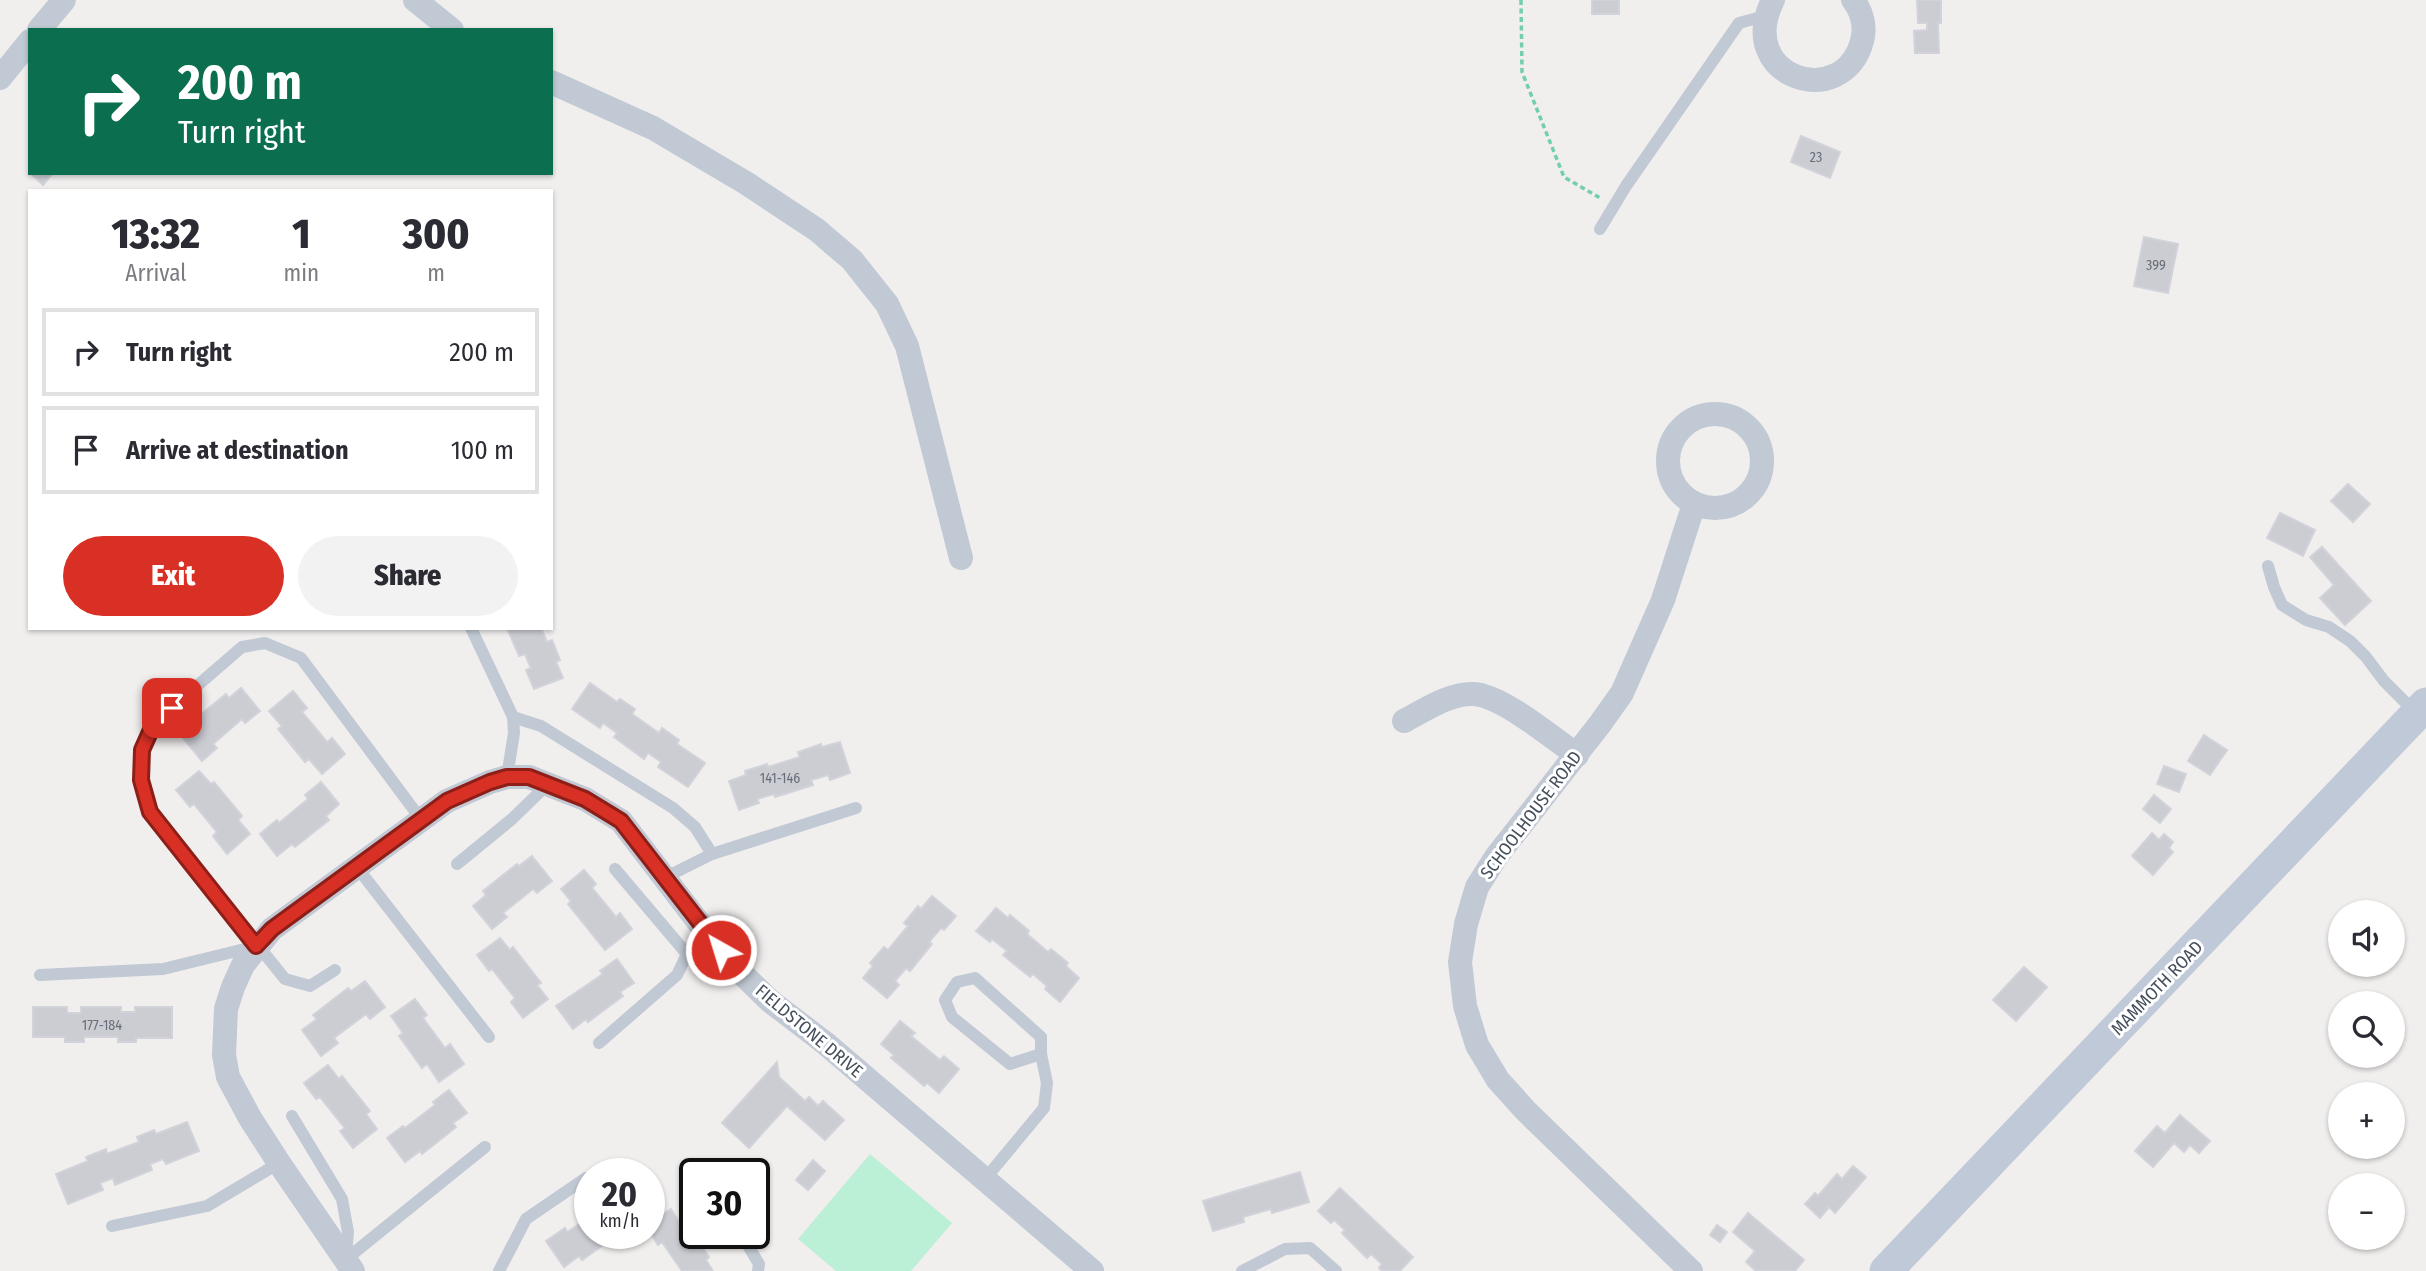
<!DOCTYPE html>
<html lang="en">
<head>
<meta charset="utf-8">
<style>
	:root { --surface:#fff; --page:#f2f2f3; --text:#2b2b33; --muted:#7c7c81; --line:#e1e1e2; --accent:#d93025 }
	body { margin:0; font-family:"Fira Sans Condensed",sans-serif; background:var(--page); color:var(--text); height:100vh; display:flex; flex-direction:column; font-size:26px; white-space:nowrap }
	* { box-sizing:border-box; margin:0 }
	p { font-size:23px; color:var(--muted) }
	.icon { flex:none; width:38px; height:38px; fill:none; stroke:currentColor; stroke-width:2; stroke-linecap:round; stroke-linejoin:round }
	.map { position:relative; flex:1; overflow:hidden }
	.side { position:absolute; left:28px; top:189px; width:525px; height:441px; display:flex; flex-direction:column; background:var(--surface); border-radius:0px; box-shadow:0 2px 5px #0004 }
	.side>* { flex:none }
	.hud { position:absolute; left:28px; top:28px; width:525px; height:147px; border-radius:0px; box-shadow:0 2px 5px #0004; background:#0b6e4f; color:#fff; overflow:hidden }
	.fabs { position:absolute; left:2328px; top:900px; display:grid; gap:14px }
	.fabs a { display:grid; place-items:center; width:77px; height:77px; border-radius:50%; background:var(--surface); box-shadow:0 2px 5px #0004; font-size:35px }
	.speed { position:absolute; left:574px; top:1158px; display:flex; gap:14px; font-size:35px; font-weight:700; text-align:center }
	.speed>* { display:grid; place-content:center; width:91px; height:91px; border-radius:50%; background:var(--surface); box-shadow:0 2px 5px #0004; line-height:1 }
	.speed small { font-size:18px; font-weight:400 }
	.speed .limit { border:4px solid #111; border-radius:10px; background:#fff; color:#111 }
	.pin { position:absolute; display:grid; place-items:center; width:60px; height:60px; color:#fff; margin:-30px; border-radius:14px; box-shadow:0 4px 10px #0006 }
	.me { position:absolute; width:77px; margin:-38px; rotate:321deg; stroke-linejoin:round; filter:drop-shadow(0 0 5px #0008) }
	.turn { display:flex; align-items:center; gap:24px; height:147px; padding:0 35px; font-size:32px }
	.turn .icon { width:91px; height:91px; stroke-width:2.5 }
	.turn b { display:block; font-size:49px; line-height:60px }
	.eta { display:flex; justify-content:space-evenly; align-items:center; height:119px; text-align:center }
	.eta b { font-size:42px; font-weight:800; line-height:49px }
	.cta { display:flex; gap:14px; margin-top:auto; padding:14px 35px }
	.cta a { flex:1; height:80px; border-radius:42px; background:var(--accent); color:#fff; font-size:28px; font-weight:800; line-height:80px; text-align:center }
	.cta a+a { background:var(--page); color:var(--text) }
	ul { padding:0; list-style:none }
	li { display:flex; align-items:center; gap:21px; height:88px; margin:0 14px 10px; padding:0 21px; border:4px solid var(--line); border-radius:0px }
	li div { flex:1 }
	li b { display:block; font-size:26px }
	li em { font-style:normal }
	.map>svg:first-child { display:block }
	.green { fill:#bbf0d6 }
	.building { fill:#cbcdd3; stroke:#d2d3da; stroke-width:2 }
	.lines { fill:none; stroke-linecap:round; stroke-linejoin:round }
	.path { stroke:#72cfac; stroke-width:3.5; stroke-dasharray:5 3.5; stroke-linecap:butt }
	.service { stroke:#c1c9d4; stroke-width:12 }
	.minor { stroke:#c1c9d4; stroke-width:24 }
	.secondary { stroke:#c0c9d8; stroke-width:33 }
	.route-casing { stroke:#8d1f18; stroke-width:18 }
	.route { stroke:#d93025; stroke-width:12 }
	.labels { text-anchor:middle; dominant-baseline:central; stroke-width:6; stroke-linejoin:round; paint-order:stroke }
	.number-label { font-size:14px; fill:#676e7a }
	.street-label { font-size:18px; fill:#464f5c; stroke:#fff }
</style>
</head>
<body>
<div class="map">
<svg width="2426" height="1271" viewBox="0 0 2426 1271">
	<rect width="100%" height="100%" fill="#f1eeee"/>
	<!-- green -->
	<polygon class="green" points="870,1154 952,1223 911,1271 836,1271 798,1239"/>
	<!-- building -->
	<g class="building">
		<rect x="1592" y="0" width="27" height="14"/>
		<polygon points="1917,0 1941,0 1941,23 1938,23 1939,53 1915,53 1914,31 1927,30 1927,23 1918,23"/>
		<polygon points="1801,136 1840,152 1830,178 1791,162"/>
		<polygon points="30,173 53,173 43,185"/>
		<polygon points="2144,237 2178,244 2168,293 2134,286"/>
		<polygon points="2348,484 2370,504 2353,522 2331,501"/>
		<polygon points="2280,513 2315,530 2303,556 2267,538"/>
		<polygon points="2322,547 2371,601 2345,625 2320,598 2334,585 2310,557"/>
		<polygon points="507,628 541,628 547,642 552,640 560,660 556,662 563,678 534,689 526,670 531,668 525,654 519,656"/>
		<polygon points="590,683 617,702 620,699 635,709 632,714 659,733 662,728 679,740 677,744 705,763 688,787 658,767 661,762 648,753 644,759 614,737 617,733 603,723 600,728 572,709"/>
		<polygon points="241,688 260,711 245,723 242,719 213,744 217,748 202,761 183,738 196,727 192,722 226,694 229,698"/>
		<polygon points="293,691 307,708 302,712 327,742 332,738 345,754 322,774 309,759 305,762 278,729 282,726 269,711"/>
		<polygon points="2204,735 2227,750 2210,775 2188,761"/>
		<polygon points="840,742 850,773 830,780 828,775 811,780 813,785 775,797 774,794 757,799 759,803 739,810 729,781 746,775 745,771 767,764 768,767 800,757 798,752 821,744 822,747"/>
		<polygon points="2164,766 2186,774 2179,792 2157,784"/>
		<polygon points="199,771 211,784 214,782 242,816 238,820 250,834 227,854 213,836 217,832 194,804 190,807 176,790"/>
		<polygon points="321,782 339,804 326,816 329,820 295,847 292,844 277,856 260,834 277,820 279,823 308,799 305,795"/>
		<polygon points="2154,795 2171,809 2160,823 2143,809"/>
		<polygon points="2152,833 2159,840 2164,834 2173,842 2169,848 2173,852 2153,875 2132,856"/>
		<polygon points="532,856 552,881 537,893 533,889 503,913 507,917 492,929 473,906 486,895 483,891 517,864 519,866"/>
		<polygon points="584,870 596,884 592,888 616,917 620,913 632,929 605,950 568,904 571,901 561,889"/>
		<polygon points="932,896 956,916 944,930 941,928 929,942 932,944 910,971 906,968 895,981 899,985 887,998 863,978 873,966 870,963 884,947 888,950 908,926 904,923 918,906 921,909"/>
		<polygon points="996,908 1008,918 1010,915 1029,931 1027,934 1048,952 1051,949 1068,963 1066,966 1079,978 1060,1002 1045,989 1047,986 1033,974 1030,977 1003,955 1007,951 992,939 990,942 976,931"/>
		<polygon points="500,938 510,950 513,947 541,983 537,985 548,999 523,1018 511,1002 515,998 492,969 489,971 477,955"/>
		<polygon points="617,959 634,983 620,992 623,996 588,1022 586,1019 573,1029 556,1006 603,974 600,971"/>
		<polygon points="2024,967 2047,987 2016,1021 1993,1000"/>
		<polygon points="365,981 385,1007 370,1019 366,1014 334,1038 338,1043 321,1056 302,1030 317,1019 313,1015 348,988 351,991"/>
		<polygon points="415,999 427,1015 423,1018 445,1048 450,1044 464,1064 439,1082 427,1064 422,1068 399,1036 403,1033 391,1016"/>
		<polygon points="33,1007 67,1007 67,1013 81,1013 81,1007 121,1007 121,1012 135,1012 135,1007 172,1007 172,1038 136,1038 136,1042 118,1042 118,1037 84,1037 84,1042 65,1042 65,1037 33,1037"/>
		<polygon points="900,1021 915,1033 911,1036 940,1060 944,1056 959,1069 939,1093 927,1083 924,1086 891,1058 894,1055 881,1044"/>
		<polygon points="777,1062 779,1077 805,1101 809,1097 818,1106 823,1101 844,1120 825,1140 787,1106 749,1148 722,1123"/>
		<polygon points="328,1065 339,1079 342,1076 370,1111 366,1114 377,1129 353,1148 340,1131 345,1128 320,1097 316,1099 304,1083"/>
		<polygon points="449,1090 467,1113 453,1123 456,1127 422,1154 420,1151 405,1162 387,1138 403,1126 405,1128 435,1105 433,1102"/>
		<polygon points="2180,1115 2210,1141 2199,1153 2190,1145 2184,1152 2174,1143 2153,1167 2135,1151 2157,1126 2165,1133"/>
		<polygon points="187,1122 199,1151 166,1164 163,1159 150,1164 152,1170 115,1185 113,1178 100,1183 103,1190 68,1204 56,1174 88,1161 86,1157 106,1149 107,1154 139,1142 137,1137 154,1130 156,1134"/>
		<polygon points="813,1160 825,1171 808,1190 796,1180"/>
		<polygon points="1853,1166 1866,1177 1835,1213 1829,1207 1820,1218 1805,1204 1815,1193 1818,1196 1837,1174 1842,1179"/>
		<polygon points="1300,1172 1309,1202 1272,1213 1271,1209 1243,1217 1244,1222 1213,1231 1203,1201"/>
		<polygon points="1340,1188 1413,1257 1400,1271 1382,1271 1379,1268 1382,1264 1371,1254 1367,1258 1342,1233 1345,1230 1334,1220 1331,1223 1318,1211"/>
		<polygon points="671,1209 681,1225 686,1222 709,1257 706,1260 713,1271 682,1271 662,1242 658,1245 649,1231 649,1224"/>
		<polygon points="1748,1213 1804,1260 1795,1271 1756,1271 1746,1262 1755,1251 1733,1232"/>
		<polygon points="590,1217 590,1234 615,1234 616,1236 582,1260 579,1256 564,1267 546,1241 565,1228 567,1232"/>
		<polygon points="1717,1225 1727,1232 1720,1242 1710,1235"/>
	</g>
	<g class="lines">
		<!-- path -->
		<polyline class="path" points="1521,0 1522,72 1564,177 1600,198"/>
		<!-- service -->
		<g class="service">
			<polyline points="1600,229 1626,186 1739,23 1765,16"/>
			<polyline points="2268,566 2274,587 2282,605 2306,620 2329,627 2350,641 2366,657 2384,681 2417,714"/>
			<polyline points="471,628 513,717 514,733 507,777"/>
			<polyline points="513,717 541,726 673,808 695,827 712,854"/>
			<polyline points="457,864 512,819 548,784"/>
			<polyline points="356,866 489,1037"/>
			<polyline points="615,869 687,954"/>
			<polyline points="666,877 712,854 856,808"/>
			<polyline points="335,970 310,986 285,979 150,812 141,781 142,750 154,723 242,647 265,643 301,658 420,818"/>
			<polyline points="40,975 163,969 253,947"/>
			<polyline points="599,1043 677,975 687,954 706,932"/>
			<polyline points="292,1116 342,1199 348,1232 346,1255"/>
			<polyline points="985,1179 1044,1108 1047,1083 1041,1054 1041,1037 975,978 957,982 945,1000 952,1017 1010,1064 1041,1054"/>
			<polyline points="112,1226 207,1206 279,1163"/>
			<polyline points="741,1234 759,1264 758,1271"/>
			<polyline points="345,1260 485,1147"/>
			<polyline points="499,1271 526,1219 586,1178"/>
			<polyline points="1242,1271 1285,1249 1310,1248 1336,1271"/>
		</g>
		<!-- minor -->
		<g class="minor">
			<polyline points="415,0 452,30"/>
			<path d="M1773 0C1734 78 1843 112 1862 41 1866 27 1862 11 1853 0"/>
			<polyline points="39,30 64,0"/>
			<polyline points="0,78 30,41"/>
			<polyline points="551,82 653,128 746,183 817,230 852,260 887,304 907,346 961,558"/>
			<circle cx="1715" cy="461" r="47"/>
			<path d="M1404 721C1425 710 1449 693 1474 694 1503 696 1552 738 1577 755"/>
			<polyline points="353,1271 279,1163 250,1118 228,1077 224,1055 226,1009 233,987 243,965 272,929 447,801 490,782 507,777 529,777 585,799 621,821 706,932 736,968 770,1001 825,1043 1092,1271"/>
			<polyline points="1691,1271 1526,1111 1498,1080 1477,1045 1465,1006 1460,962 1466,924 1477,887 1496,857 1600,724 1622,693 1663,600 1694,504"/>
		</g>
		<!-- secondary -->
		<polyline class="secondary" points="1886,1271 2426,704"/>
	</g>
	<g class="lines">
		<!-- route casing -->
		<g class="route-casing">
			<polyline id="route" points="172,708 154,723 142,750 141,780 150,812 256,946 272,929 447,801 490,782 507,777 529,777 585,799 621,821 721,950"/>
		</g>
		<!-- route -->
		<use href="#route" class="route"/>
	</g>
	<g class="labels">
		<!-- number labels -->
		<g class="number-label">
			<text x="1816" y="157">23</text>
			<text x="2156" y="265">399</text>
			<text x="780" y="778">141-146</text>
			<text x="102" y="1025">177-184</text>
		</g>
		<!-- street labels -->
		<g class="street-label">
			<text transform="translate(1531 815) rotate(-53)">SCHOOLHOUSE ROAD</text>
			<text transform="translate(2157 988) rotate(-46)">MAMMOTH ROAD</text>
			<text transform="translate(809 1031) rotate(40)">FIELDSTONE DRIVE</text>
		</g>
	</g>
</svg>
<div class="fabs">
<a><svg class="icon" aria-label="sound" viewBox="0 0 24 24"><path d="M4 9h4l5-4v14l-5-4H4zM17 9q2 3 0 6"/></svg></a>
<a><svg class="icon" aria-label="search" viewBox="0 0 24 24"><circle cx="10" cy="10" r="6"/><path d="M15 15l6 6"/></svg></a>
<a>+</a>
<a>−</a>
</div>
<div class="speed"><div>20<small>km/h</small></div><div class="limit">30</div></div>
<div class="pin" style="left:172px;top:708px;background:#d93025"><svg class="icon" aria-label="arrive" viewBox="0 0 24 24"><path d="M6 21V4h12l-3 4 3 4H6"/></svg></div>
<svg class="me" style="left:721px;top:950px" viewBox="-20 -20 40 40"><circle r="17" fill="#d93025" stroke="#fff" stroke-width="3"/><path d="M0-11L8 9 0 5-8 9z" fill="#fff"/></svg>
<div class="hud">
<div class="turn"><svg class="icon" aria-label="right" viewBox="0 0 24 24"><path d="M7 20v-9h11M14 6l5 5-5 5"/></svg><div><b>200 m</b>Turn right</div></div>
</div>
<section class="side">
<div class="eta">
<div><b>13:32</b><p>Arrival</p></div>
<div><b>1</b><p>min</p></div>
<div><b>300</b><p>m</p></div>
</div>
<ul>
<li><svg class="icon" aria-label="right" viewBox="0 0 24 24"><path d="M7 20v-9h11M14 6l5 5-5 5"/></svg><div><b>Turn right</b></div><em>200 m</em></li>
<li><svg class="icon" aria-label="arrive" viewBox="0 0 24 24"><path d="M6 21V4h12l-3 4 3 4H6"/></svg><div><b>Arrive at destination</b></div><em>100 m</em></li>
</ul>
<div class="cta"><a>Exit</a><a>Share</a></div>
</section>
</div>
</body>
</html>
